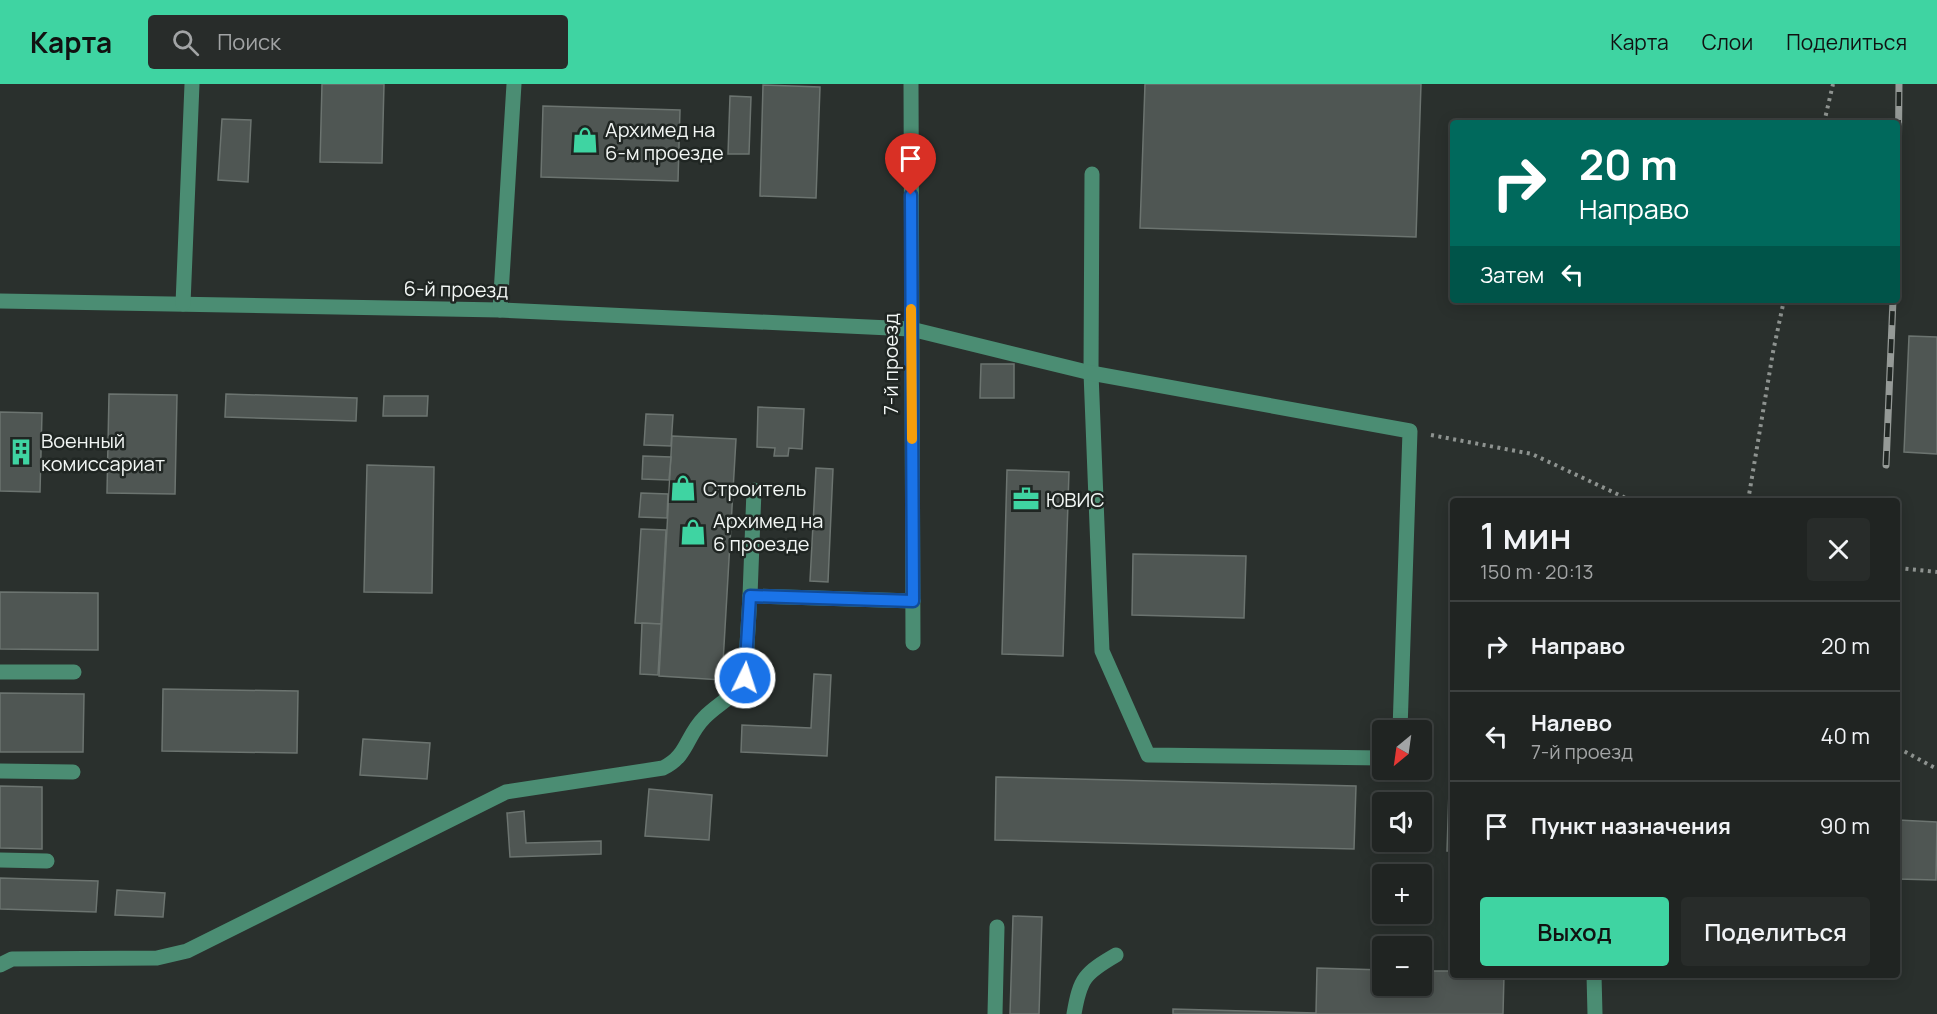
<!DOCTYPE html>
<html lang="ru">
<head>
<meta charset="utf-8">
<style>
	:root { --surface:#202422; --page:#282c2a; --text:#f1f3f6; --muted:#a2a4a5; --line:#3d4140; --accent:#3fd4a2 }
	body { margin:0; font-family:Manrope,sans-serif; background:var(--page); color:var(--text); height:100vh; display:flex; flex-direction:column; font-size:22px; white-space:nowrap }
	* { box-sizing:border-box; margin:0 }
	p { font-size:20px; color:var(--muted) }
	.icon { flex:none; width:33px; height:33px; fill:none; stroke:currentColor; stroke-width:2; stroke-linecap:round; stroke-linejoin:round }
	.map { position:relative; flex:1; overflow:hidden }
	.drawer { position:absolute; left:1450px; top:414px; width:450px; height:480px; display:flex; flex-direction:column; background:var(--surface); border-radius:6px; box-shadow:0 3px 15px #0003,0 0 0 2px var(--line) }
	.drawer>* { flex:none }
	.banner { position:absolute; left:1450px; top:36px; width:450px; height:183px; border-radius:6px; box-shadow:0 3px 15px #0003,0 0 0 2px var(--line); background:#00695c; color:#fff; overflow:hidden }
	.needle { width:39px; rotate:209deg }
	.fabs { position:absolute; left:1372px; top:636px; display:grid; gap:12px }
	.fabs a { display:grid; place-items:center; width:60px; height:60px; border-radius:6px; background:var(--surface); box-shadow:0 3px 15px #0003,0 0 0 2px var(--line); font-size:30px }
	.pin { position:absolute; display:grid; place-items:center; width:51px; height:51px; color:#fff; margin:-62px -26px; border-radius:50% 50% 50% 0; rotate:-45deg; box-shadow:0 0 6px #0007 }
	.pin .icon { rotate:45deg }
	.me { position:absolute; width:66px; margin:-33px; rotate:4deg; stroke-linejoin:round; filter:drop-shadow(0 0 4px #0008) }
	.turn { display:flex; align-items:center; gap:21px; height:126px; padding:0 30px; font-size:27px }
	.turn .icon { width:78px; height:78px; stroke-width:2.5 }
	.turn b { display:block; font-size:42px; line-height:51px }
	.then { display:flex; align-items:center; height:57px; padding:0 30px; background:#0003; gap:12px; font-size:22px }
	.round { display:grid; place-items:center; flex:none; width:63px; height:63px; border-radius:6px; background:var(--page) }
	.summary { display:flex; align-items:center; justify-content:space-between; height:102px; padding:0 30px }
	h1 { font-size:36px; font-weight:600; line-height:45px }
	.action { display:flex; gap:12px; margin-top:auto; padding:12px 30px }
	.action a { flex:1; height:69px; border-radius:6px; background:var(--accent); color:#111; font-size:24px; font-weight:600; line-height:69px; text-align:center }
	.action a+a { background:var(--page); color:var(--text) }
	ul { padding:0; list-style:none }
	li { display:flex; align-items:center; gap:18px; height:90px; padding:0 30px; border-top:2px solid var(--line) }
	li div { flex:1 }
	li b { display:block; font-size:22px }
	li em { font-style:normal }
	header { display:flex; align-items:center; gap:36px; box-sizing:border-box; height:84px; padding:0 30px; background:var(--accent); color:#111 }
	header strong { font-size:28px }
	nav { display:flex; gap:33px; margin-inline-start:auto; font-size:21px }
	.search { width:420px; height:54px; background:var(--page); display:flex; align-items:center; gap:15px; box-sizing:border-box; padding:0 21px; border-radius:6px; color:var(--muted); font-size:22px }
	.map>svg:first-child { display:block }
	.building { fill:#4f5653; stroke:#6c7470; stroke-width:1.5 }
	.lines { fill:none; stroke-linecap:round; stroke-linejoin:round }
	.path { stroke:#8e9390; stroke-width:4; stroke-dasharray:3 4.5; stroke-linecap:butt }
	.minor { stroke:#4b8d73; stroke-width:15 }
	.rail-casing { stroke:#959a97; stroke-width:7 }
	.rail { stroke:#202623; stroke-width:4.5; stroke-dasharray:14; stroke-linecap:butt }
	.route-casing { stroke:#114b97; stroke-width:15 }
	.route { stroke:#1a73e8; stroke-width:10 }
	.slow { stroke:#f59e0b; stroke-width:10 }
	.labels { text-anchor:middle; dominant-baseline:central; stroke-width:5; stroke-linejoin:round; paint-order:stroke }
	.poi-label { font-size:20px; fill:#f2f6f4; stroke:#202623; text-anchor:start }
	.street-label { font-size:20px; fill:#f2f6f4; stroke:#202623 }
</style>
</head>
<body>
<header>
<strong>Карта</strong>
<div class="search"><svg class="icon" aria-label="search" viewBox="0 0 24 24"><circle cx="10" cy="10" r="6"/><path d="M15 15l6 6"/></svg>Поиск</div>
<nav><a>Карта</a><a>Слои</a><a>Поделиться</a></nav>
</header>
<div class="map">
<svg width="1937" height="930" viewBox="0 0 1937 930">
	<rect width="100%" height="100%" fill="#2a302d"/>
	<!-- building -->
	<g class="building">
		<polygon points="322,0 384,0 382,79 320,78"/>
		<polygon points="1145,0 1421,0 1416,153 1140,144"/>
		<polygon points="763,1 820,3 816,114 760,112"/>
		<polygon points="730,12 751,13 749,70 728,70"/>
		<polygon points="543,22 680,26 678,97 541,93"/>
		<polygon points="222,35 251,36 248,98 218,96"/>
		<polygon points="1909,252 1937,253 1937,370 1904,368"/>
		<polygon points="981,280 1014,280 1014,314 980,314"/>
		<polygon points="109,310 177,311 175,410 107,409"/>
		<polygon points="226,310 357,314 356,337 225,333"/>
		<polygon points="384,312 428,312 427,332 383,332"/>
		<polygon points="758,323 804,325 802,365 789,364 788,372 774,372 775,364 757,363"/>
		<polygon points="0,328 42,329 40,408 0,407"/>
		<polygon points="646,330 673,331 671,362 644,361"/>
		<polygon points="672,352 736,355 722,596 659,592"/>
		<polygon points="643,372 671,373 669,396 642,395"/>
		<polygon points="367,381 434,383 432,509 364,508"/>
		<polygon points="816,384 833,385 828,498 810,497"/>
		<polygon points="1007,386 1069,388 1063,572 1002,570"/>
		<polygon points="641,409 668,410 667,434 639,433"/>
		<polygon points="641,445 666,446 661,540 635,539"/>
		<polygon points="1133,470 1246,472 1244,534 1132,531"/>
		<polygon points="1453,480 1454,480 1454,547 1451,547"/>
		<polygon points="0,508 98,509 98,566 0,565"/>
		<polygon points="642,539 661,540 658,591 640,590"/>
		<polygon points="814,590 831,591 827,672 741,668 742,641 811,644"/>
		<polygon points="163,605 298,607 297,669 162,667"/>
		<polygon points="0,609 84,610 83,668 0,668"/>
		<polygon points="363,655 430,659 427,695 360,691"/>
		<polygon points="996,693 1356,702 1354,765 995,756"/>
		<polygon points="0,702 42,703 42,765 0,764"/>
		<polygon points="649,705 712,711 709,756 645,752"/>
		<polygon points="1449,707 1454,707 1454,767 1447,767"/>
		<polygon points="524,727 526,759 601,757 601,770 510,773 507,729"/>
		<polygon points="1898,736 1937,738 1936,796 1898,795"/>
		<polygon points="0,794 98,797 96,828 0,825"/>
		<polygon points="117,806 165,809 163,833 115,831"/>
		<polygon points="1013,832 1042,833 1039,930 1010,930"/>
		<polygon points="1317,884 1383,886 1383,902 1422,902 1422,887 1454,887 1454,891 1504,891 1503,930 1173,930 1173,925 1316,929"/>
	</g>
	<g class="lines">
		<!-- path -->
		<g class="path">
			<polyline points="1824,39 1833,0"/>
			<polyline points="1431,351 1532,370 1632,417"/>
			<polyline points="1748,417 1773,268 1784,216"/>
			<polyline points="1898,484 1937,488"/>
			<polyline points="1898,664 1937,685"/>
		</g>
		<!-- minor -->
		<g class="minor">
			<polyline points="911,0 913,559"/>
			<polyline points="1092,90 1091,289 1102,567 1148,671 1383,674"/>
			<polyline points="0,217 500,226 911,245 1091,289 1410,347 1400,646"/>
			<polyline points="183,220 192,0"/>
			<polyline points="500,226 514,0"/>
			<polyline points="754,406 750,512 913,517"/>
			<polyline points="0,588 74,588"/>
			<polyline points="0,687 73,688"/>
			<polyline points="0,776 47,777"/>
			<path d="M0 881 12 875 157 874 187 867 506 708 663 684C688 672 686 652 704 634 717 620 737 612 745 594L750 512"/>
			<polyline points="1594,891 1595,930"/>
			<polyline points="995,930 997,843"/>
			<path d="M1074 930C1080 894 1085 889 1116 871"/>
		</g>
		<!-- rail casing -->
		<g class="rail-casing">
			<g id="rail">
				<polyline points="1898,106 1899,0"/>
				<polyline points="1886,381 1893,216"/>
			</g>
		</g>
		<!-- rail -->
		<use href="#rail" class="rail"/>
	</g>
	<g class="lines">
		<!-- route casing -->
		<g class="route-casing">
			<polyline id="route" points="745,594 750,512 913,517 911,111"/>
		</g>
		<!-- route -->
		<use href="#route" class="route"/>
		<!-- slow -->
		<polyline class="slow" points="911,225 912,355"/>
	</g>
	<!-- icons -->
	<defs>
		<g id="shop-bare" transform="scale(2.07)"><path d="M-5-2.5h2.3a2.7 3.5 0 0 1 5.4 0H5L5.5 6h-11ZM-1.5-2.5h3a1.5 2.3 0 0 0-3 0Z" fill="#3fd4a2" stroke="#202623" stroke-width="2.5" paint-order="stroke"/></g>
		<g id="building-bare" transform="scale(2.07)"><path d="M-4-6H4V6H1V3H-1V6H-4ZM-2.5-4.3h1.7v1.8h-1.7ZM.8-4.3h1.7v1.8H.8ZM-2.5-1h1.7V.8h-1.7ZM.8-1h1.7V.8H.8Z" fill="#3fd4a2" stroke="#202623" stroke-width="2.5" paint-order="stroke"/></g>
		<g id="office-bare" transform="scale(2.07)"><path d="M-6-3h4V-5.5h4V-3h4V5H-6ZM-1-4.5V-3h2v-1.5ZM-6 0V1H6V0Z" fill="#3fd4a2" stroke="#202623" stroke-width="2.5" paint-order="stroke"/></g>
	</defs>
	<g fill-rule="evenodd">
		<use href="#shop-bare" x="585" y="56"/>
		<use href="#building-bare" x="21" y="368"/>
		<use href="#shop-bare" x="683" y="404"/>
		<use href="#office-bare" x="1026" y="415"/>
		<use href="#shop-bare" x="693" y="448"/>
	</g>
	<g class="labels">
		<!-- poi labels -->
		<g class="poi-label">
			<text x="605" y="45">Архимед на<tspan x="605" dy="23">6-м проезде</tspan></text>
			<text x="41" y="356">Военный<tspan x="41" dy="23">комиссариат</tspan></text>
			<text x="703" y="404">Строитель</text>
			<text x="1046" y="415">ЮВИС</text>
			<text x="713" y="436">Архимед на<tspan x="713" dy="23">6 проезде</tspan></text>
		</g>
		<!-- street labels -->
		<g class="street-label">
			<text transform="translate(456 205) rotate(1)">6-й проезд</text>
			<text transform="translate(890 280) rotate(-90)">7-й проезд</text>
		</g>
	</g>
</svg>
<div class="fabs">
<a><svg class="needle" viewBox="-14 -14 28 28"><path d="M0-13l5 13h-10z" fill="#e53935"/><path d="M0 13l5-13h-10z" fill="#a2a4a5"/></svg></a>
<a><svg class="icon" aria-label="sound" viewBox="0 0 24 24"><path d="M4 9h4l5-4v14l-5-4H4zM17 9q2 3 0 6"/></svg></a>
<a>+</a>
<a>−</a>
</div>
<div class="pin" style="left:911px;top:111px;background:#d93025"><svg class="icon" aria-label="arrive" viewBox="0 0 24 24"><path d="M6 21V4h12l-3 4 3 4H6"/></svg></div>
<svg class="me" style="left:745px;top:594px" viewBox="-20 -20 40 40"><circle r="17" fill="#1a73e8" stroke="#fff" stroke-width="3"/><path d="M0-11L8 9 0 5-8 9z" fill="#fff"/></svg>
<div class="banner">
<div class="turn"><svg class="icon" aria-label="right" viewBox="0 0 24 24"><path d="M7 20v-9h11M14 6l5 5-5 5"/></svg><div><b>20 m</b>Направо</div></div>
<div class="then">Затем<svg class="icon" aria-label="left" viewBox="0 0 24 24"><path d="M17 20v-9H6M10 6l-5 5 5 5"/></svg></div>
</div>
<section class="drawer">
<div class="summary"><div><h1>1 мин</h1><p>150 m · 20:13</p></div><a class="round"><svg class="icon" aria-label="close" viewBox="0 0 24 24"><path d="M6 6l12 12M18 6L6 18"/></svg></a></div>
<ul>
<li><svg class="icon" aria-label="right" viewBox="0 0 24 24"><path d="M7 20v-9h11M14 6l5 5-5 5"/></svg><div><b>Направо</b></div><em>20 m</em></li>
<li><svg class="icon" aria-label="left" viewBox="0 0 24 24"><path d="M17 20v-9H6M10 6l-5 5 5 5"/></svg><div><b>Налево</b><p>7-й проезд</p></div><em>40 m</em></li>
<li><svg class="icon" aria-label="arrive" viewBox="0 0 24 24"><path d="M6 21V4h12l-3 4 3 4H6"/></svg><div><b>Пункт назначения</b></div><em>90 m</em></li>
</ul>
<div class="action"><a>Выход</a><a>Поделиться</a></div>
</section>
</div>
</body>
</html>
